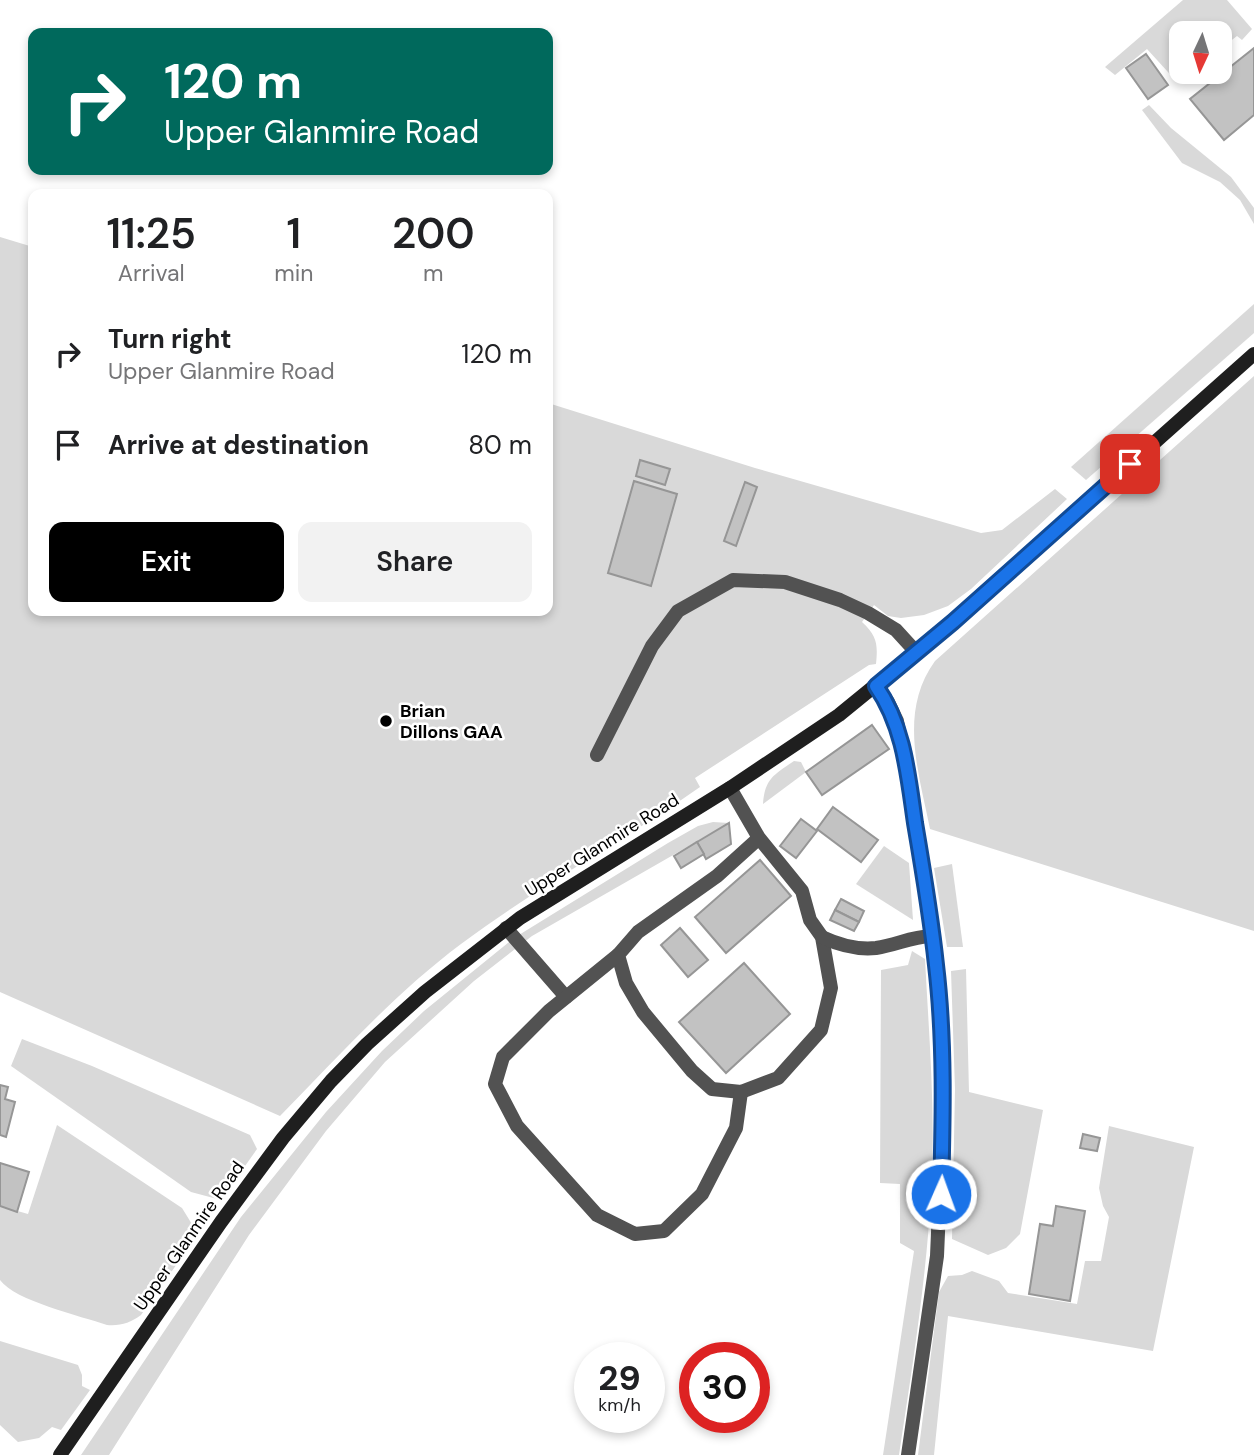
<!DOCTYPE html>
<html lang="en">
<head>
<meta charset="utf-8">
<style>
	:root { --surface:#fff; --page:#f2f2f2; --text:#202124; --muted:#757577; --accent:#000 }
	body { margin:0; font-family:"DM Sans",sans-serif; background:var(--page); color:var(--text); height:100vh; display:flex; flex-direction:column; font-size:26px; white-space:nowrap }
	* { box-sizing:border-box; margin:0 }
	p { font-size:23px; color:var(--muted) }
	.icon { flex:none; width:38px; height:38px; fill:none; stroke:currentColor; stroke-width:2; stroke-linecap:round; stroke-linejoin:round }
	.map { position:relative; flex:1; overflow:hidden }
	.drawer { position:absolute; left:28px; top:189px; width:525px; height:427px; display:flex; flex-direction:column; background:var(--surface); border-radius:14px; box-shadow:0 4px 10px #0003 }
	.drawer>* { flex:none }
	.banner { position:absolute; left:28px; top:28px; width:525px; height:147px; border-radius:14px; box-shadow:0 4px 10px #0003; background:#00695c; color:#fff; overflow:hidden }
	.needle { width:46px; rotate:184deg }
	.buttons { position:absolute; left:1169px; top:21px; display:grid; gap:14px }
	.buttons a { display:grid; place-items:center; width:63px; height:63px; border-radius:14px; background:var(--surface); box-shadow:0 4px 10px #0003; font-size:35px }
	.speed { position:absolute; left:574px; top:1342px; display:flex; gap:14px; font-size:35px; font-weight:700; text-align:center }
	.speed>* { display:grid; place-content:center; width:91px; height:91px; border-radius:50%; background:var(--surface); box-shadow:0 4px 10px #0003; line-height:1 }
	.speed small { font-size:18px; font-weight:400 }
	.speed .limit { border:10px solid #d22; background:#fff; color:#111 }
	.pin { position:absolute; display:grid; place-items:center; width:60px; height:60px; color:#fff; margin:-30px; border-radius:14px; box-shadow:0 4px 10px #0006 }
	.me { position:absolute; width:77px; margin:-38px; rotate:2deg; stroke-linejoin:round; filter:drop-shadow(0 0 5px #0008) }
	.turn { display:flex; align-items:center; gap:24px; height:147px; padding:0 21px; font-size:32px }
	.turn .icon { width:91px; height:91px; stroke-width:2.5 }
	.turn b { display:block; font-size:49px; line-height:60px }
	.eta { display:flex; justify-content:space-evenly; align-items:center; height:119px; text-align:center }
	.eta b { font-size:42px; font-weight:600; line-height:49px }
	.cta { display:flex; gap:14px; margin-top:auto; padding:14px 21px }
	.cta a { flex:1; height:80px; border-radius:14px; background:var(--accent); color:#fff; font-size:28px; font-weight:600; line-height:80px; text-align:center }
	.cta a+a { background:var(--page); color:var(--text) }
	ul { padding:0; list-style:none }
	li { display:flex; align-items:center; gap:21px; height:91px; padding:0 21px }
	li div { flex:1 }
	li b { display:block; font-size:26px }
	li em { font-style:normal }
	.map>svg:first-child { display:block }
	.green { fill:#d9d9d9 }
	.building { fill:#c2c2c2; stroke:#969696; stroke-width:2 }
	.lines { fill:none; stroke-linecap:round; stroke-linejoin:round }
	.lane { stroke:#525252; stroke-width:14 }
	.street { stroke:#525252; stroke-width:14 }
	.secondary { stroke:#1f1f1f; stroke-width:14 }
	.route-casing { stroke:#114b97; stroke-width:18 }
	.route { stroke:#1a73e8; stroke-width:12 }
	.poi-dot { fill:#000; stroke:#fff; stroke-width:2.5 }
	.labels { text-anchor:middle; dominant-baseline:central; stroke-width:5; stroke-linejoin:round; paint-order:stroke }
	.poi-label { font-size:18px; font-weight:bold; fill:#000; stroke:#fff; text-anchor:start }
	.street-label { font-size:18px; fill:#000; stroke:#fff }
</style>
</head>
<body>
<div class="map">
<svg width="1254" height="1455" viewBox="0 0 1254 1455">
	<rect width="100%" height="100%" fill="#fff"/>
	<!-- green -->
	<g class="green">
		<polygon points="1183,0 1227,0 1252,29 1242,40 1237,36 1220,49 1220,33 1181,33 1181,72 1192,72 1178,83 1147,49 1115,75 1105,67"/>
		<polygon points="1149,105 1171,128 1231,177 1254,208 1254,224 1240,200 1220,182 1182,163 1142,110"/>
		<path d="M0 237 33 247V611H548V403L755 468 981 533 1002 530 1055 489 1067 499 971 589 948 606 924 615 901 618 888 616 874 605 862 622C877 636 878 644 876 664L869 665 695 778 700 787C622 842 537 887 461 944 394 994 338 1057 280 1116L0 992Z"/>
		<polygon points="1254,304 1254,333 1086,480 1071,467"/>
		<path d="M1254 376V931L930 829C919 773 898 712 935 661Z"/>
		<path d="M794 761 801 762 806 772 763 804C765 778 774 775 794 761Z"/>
		<polygon points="713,822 729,823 532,936 474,981 385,1062 326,1131 249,1235 109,1455 81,1455 241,1217 326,1112 382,1051 424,1011 514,938 668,843 698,826"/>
		<polygon points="884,846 909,863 913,920 856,884"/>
		<polygon points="952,864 963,947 947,947 934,868"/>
		<path d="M912 951 925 959C929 1037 936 1116 931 1194 926 1282 912 1369 899 1455H883L914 1251 900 1243V1184L880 1183 881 970 908 965Z"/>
		<polygon points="966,969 969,1092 1043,1110 1020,1234 1006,1248 988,1255 952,1239 955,1089 951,971"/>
		<polygon points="22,1039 92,1066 250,1135 257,1149 221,1200 191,1192 11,1066"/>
		<path d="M57 1125 182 1208 198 1234 141 1315C130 1323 121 1326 107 1325 81 1316 15 1301 0 1280V1206L28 1214Z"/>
		<polygon points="1109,1126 1194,1147 1153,1351 948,1316 934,1455 918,1455 939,1292 948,1276 962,1275 972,1271 999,1281 1008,1293 1077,1304 1085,1261 1101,1261 1109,1217 1103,1206 1099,1188"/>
		<polygon points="0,1341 78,1365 82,1375 82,1386 90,1390 61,1430 52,1427 39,1438 18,1442 0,1425"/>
	</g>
	<!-- building -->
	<g class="building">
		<polygon points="1254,48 1254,115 1224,140 1190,99"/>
		<polygon points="1146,54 1168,85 1148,99 1126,68"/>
		<polygon points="640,460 670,469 665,485 636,476"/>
		<polygon points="634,481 677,494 651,586 608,573"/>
		<polygon points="745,482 757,487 736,546 724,541"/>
		<polygon points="872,725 889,749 822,795 806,772"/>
		<polygon points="833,807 878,840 861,862 817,829"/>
		<polygon points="801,819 817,831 796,858 780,846"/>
		<polygon points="729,823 731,844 706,859 697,842"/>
		<polygon points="697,842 704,854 681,868 674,856"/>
		<polygon points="760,860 791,896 726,953 695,917"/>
		<polygon points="841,899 864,911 859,922 835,910"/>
		<polygon points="835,910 859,922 854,931 830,920"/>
		<polygon points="680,928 708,960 688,977 661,945"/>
		<polygon points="744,963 790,1014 726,1073 679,1022"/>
		<polygon points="0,1085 8,1087 5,1099 15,1102 6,1137 0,1135"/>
		<polygon points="1083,1134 1100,1138 1097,1151 1080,1148"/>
		<polygon points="0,1163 29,1172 17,1212 0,1206"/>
		<polygon points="1056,1206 1085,1211 1070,1301 1029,1294 1040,1224 1053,1226"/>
	</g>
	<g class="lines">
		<!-- lane -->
		<g class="lane">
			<polyline points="597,755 652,646 678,611 733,580 785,582 840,600 868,613 896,630 917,653"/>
			<polyline points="730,788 759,838 802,891 810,920 822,937 831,988 821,1030 778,1078 741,1092 712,1089 692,1071 643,1012 626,983 618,955 638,932 717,876 759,838"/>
			<polyline points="506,928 566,997"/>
			<path d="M822 937C839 945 857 950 876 948 897 945 910 937 931 936"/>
			<polyline points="618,955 549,1011 503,1057 495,1084 517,1126 597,1215 635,1234 664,1231 702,1194 736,1128 741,1092"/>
		</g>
		<!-- street -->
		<polyline class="street" points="876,686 888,702 897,721 908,778 936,963 941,1027 943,1115 937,1256 908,1455"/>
		<!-- secondary -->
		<polyline class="secondary" points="60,1455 221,1222 283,1138 331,1081 367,1044 425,992 520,918 730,788 839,715 953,622 1254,354"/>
	</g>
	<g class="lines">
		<!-- route casing -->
		<g class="route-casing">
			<path id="route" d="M941 1194C943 1118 945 1041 936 965 931 917 923 870 915 823 908 775 904 726 876 686L953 622 1130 464"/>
		</g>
		<!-- route -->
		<use href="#route" class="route"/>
	</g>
	<!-- markers -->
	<circle class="poi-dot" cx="386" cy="721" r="7"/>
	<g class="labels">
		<!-- poi labels -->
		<g class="poi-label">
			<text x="400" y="711">Brian<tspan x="400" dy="21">Dillons GAA</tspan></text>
		</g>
		<!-- street labels -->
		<g class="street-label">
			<text transform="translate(602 845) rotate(-32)">Upper Glanmire Road</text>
			<text transform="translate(189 1236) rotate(-55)">Upper Glanmire Road</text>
		</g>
	</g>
</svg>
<div class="buttons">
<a><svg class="needle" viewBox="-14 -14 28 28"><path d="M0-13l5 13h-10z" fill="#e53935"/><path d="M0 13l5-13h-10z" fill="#757577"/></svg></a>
</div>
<div class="speed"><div>29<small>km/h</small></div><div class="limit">30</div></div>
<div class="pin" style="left:1130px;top:464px;background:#d93025"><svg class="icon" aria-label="arrive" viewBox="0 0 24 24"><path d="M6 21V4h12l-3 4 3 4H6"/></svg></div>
<svg class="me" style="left:941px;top:1194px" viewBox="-20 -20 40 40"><circle r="17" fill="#1a73e8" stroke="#fff" stroke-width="3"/><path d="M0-11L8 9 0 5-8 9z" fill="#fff"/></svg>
<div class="banner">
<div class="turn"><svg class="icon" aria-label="right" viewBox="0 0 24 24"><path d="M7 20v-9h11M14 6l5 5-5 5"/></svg><div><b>120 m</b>Upper Glanmire Road</div></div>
</div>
<section class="drawer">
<div class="eta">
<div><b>11:25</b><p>Arrival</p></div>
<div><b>1</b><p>min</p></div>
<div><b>200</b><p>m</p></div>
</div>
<ul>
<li><svg class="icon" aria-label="right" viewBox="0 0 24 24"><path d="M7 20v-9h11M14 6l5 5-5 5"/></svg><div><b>Turn right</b><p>Upper Glanmire Road</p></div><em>120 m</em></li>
<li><svg class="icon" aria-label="arrive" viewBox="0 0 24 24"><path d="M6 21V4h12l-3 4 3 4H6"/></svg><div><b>Arrive at destination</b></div><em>80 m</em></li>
</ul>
<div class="cta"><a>Exit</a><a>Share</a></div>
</section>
</div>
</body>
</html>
